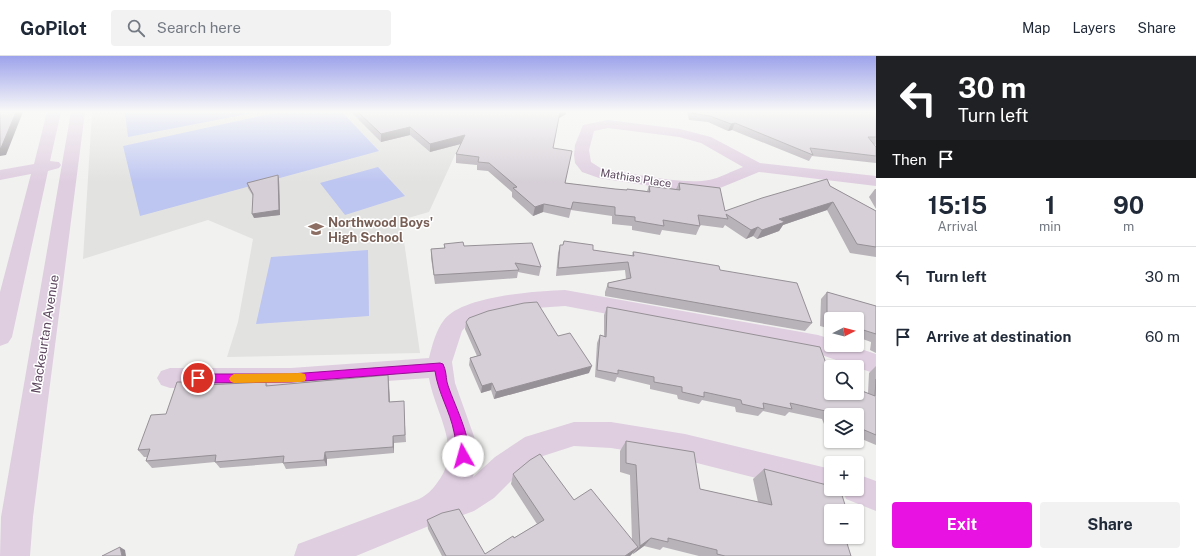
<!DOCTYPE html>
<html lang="en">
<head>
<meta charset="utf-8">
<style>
	:root { --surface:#fff; --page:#f2f2f3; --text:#1f2937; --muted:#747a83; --line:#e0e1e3; --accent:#e813e3 }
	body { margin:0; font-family:"Public Sans",sans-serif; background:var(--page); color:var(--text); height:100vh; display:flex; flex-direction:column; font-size:15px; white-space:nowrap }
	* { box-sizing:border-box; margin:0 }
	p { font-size:13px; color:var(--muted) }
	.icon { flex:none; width:22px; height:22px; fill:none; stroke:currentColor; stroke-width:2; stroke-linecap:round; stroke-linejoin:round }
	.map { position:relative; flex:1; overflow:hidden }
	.details { display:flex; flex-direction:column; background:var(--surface); width:320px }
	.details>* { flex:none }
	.top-card { background:#202124; color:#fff; overflow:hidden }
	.needle { width:26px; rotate:84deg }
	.buttons { position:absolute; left:824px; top:256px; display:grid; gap:8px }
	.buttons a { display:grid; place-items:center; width:40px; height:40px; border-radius:4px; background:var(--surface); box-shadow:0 1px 3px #0004; font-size:20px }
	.pin { position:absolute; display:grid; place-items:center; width:34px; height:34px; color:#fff; margin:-17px; border:2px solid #fff; border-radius:50%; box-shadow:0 1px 4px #0007 }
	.me { position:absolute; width:44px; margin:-22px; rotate:353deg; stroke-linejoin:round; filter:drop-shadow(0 0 3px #0008) }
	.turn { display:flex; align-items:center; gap:14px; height:84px; padding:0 16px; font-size:18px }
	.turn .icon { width:52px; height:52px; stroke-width:2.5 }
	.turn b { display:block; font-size:28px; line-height:34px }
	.then { display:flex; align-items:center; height:38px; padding:0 16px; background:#0003; gap:8px; font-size:15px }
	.eta { display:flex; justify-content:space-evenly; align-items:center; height:68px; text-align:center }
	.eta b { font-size:24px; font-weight:700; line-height:28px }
	.action { display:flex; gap:8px; margin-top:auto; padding:8px 16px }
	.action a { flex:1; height:46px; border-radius:4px; background:var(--accent); color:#fff; font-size:16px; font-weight:700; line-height:46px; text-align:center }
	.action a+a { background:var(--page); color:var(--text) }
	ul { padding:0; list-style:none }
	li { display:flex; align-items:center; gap:12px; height:60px; padding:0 16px; border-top:1px solid var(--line) }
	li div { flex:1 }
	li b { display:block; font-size:15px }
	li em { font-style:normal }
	header { display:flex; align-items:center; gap:24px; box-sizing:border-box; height:56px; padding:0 20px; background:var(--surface); border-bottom:1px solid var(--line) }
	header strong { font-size:19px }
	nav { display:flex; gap:22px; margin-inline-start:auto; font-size:14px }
	.search { width:280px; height:36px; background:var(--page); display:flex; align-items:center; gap:10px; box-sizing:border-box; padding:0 14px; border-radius:4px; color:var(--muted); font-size:15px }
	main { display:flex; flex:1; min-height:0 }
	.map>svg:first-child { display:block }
	.education { fill:#e2e3e1 }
	.green { fill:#bdc5f1 }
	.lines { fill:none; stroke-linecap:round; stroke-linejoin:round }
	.minor { fill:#dfcee0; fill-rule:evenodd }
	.wall { fill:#b8b2b9 }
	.shaded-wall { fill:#969196 }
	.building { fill:#d6cfd7; stroke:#969196 }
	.route { fill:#e813e3; stroke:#970c94 }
	.slow { fill:#f59e0b }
	.labels { text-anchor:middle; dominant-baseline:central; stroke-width:3; stroke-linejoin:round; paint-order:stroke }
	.far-street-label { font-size:11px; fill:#5c475e; stroke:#fff }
	.education-label { font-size:13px; font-weight:bold; fill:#785e54; stroke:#fff; text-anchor:start }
	.street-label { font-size:13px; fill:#5c475e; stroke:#fff }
</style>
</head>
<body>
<header>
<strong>GoPilot</strong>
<div class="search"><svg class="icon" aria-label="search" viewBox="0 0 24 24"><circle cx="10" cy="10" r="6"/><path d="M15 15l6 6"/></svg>Search here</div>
<nav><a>Map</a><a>Layers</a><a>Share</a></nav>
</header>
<main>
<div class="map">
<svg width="876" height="500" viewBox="0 0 876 500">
	<rect width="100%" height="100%" fill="#f1f2ef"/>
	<!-- education -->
	<polygon class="education" points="92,57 474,57 429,156 401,164 420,297 227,301 238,266 253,183 208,164 83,203"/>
	<!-- green -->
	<g class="green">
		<polygon points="342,56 379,95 140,160 123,90 274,57"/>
		<polygon points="125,57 125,56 253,57 128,81"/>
		<polygon points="378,111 405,140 345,159 320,127"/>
		<polygon points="368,194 369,260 256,268 271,201"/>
	</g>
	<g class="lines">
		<!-- minor -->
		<g class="minor">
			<polygon points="47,56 61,56 50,105 59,106 61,109 59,112 48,115 12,281 8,287 0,290 0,236 31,118 0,124 0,114 34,108"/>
			<polygon points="71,56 85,56 33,461 30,500 0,500 1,461"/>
			<path d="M608 64 680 73 711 81 760 107 876 120V130L759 116 720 132 700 135H684L599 122 582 116 575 107 574 99 575 89 583 69ZM608 72 679 81 701 87 743 111C732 115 720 122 709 124 680 129 632 117 602 113L591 106 589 94 594 75Z"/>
			<path d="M565 234 818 279 831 283V289H849L876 298V318L816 297 565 250 522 253 490 259 468 268 462 275 452 306 455 327 476 386 478 401 473 421 495 401 525 381 574 366H611L685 378 831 413V433H857V418L876 425V455L846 443 843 435 842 437 831 441 685 404 611 392 574 390 543 400 515 421 494 442 474 455 463 459 441 465 356 500H294L298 488 419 443C427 439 432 434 437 427 464 393 435 358 429 322L291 332H170L161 329 157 322 161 315 170 312H291L429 302C432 290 436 274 444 264 462 240 536 235 565 234Z"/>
		</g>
	</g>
	<!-- wall -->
	<g class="wall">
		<polygon points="351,56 566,56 566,58 559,62 553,92 565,127 615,133 627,134 627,133 647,135 649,130 676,133 679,127 725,155 830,130 876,155 876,201 850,197 827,154 783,169 779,175 757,183 753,180 746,183 725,169 723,172 700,169 700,170 696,179 662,174 660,179 632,174 632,170 612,168 612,160 571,154 569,162 543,156 533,160 512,141 512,136 488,115 477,114 477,109 456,107 456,98 461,88 430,96 410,79 381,86"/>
		<polygon points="687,56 876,56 876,89 874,88 876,91 876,107 812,100 809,105 732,74 728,75 708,66 689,64"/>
		<polygon points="278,119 279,123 280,159 254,162 253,140 248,132 247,127"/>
		<polygon points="875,133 876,133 876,153 869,141"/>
		<polygon points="444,188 464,190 541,211 539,220 518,216 517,222 435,228 431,202 431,193 444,192"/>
		<polygon points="560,189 632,200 633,196 720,214 812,267 805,275 605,240 605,236 608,227 626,223 625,214 556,220 558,197"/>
		<polygon points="827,236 876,250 876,297 870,294 871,287 871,286 857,281 857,263 831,263 831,273 820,270 821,243"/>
		<polygon points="607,251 831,337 868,337 869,317 876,310 876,389 857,381 857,359 831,359 831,369 824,368 822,363 789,356 785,360 763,355 758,360 736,356 735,351 702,344 699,348 678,343 677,339 650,333 650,329 617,321 615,326 595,321 597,287 600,279 604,280 604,259"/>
		<polygon points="466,266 558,280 589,317 494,343 491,334 481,337 469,309 470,302 477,300 465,273"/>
		<polygon points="388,319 390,346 404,345 404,352 406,386 394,387 394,397 327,403 327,410 286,413 283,407 220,412 215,406 152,412 146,405 147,401 144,401 138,394 205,326 207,329 266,326 268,330"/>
		<polygon points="626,385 700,433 758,446 753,423 764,413 831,455 851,500 699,500 663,491 660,494 644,490 633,498 633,497 630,500 442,500 428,473 427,464 485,498 514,482 537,468 511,428 513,418 574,444 632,485 630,419 620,416 620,395"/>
	</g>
	<!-- shaded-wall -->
	<g class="shaded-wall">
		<polygon points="16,56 23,56 6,99 0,100 0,92"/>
		<polygon points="560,56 566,56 566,58 559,62"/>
		<polygon points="735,67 732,74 728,75 731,68"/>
		<polygon points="410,71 410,79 381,86 381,78"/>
		<polygon points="465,79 464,87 430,96 430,88"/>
		<polygon points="278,119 279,123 280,159 254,162 252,158"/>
		<polygon points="833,146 827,154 783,169 779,175 757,183 762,174 779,163"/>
		<polygon points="544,148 543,156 533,160 535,151"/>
		<polygon points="758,171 753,180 746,183 751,174"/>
		<polygon points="592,310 589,317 494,343 496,336"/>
		<polygon points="388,319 389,326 390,353 389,346"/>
		<polygon points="492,327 491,334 481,337 482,330"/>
		<polygon points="393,380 394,387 394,397 393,391"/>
		<polygon points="325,396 327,403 327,410 324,404"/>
		<polygon points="651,482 644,490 633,498 640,490"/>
		<polygon points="120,491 125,494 126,500 122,500"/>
		<polygon points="638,491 630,500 625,500"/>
	</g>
	<!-- building -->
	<g class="building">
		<polygon points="0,56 16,56 1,92 0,92"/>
		<polygon points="358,56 560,56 553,92 572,95 565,127 615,133 627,134 627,133 650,136 649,130 680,134 679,127 720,132 725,155 762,142 827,123 830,130 876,155 876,191 857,188 833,146 779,163 785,166 762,174 758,171 751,174 726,158 728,163 698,159 700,170 663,164 664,170 635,165 635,161 615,159 615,151 573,146 571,153 544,148 535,151 513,132 517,131 489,107 478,106 479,101 456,98 465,79 430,88 410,71 381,78"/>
		<polygon points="691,56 876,56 876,81 868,81 876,91 876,100 810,92 813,99 735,67 731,68 710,60 691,57"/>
		<polygon points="278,119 279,154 252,158 253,138 247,127"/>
		<polygon points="564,185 593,189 593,194 634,200 633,196 635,196 719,210 720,214 797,227 812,267 608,231 608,227 631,222 628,206 558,212 560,189 563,189"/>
		<polygon points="463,186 464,190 532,187 541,211 515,207 519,214 434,219 431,193 445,192 444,188"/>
		<polygon points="827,236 876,250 876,278 857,272 857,263 831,263 827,262"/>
		<polygon points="537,246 558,280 570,277 592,310 496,336 492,327 482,330 470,302 481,299 466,266 469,262 488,255 524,247"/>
		<polygon points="607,251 820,291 831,321 831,337 857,337 857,333 875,340 876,323 876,379 862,373 863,367 857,366 857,359 831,359 831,360 830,356 790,347 792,353 763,347 764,353 742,348 741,344 704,336 704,341 682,336 682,331 654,326 654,321 618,314 618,318 597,314 600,279 606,281"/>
		<polygon points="388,319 389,346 404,345 405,379 393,380 393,391 325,396 324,404 283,407 284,400 215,406 216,399 146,405 150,393 138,394 151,359 166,358 177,326 205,326 205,329 266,326 266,330"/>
		<polygon points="626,385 694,396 700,433 772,449 764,413 831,430 831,433 840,433 847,455 831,455 831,481 845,481 851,500 725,500 717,498 717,494 668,482 668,486 651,482 640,490 636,409 626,407"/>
		<polygon points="540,398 574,444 591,433 638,491 625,500 446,500 427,464 442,457 459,453 485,498 513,480 514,482 544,464 513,418 530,404"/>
		<polygon points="120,491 122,500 102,500"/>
	</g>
	<!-- sky -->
	<linearGradient id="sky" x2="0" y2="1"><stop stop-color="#9da3eb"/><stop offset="0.44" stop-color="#f9f9f8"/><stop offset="1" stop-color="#f9f9f8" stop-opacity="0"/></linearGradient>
	<rect width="876" height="126" fill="url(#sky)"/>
	<!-- route -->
	<path class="route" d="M440 307 443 308C446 314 446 320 447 326 452 345 475 386 467 404L463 406 459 404C455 395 456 385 454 376 450 355 438 337 435 315L291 326 198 327 195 325 193 322 195 319 198 318H291Z"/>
	<!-- slow -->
	<polygon class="slow" points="301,317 305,318 306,322 305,325 301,326 234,327 231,326 229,323 231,320 234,318"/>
	<!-- icons -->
	<defs>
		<g id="school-bare" transform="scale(1.2)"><path d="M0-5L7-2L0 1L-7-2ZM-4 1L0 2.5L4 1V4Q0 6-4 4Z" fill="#8d6e63" stroke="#fff" stroke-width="2.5" paint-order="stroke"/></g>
	</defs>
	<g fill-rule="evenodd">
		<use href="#school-bare" x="316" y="173"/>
	</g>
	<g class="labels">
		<!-- far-street labels -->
		<g class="far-street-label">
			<text transform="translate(636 122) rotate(9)">Mathias Place</text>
		</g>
		<!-- education labels -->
		<g class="education-label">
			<text x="328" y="166">Northwood Boys'<tspan x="328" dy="15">High School</tspan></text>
		</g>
		<!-- street labels -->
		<g class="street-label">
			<text transform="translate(45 278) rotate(-81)">Mackeurtan Avenue</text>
		</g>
	</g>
</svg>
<div class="buttons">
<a><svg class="needle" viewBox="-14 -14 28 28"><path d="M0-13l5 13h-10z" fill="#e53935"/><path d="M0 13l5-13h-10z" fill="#747a83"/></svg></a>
<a><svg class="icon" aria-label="search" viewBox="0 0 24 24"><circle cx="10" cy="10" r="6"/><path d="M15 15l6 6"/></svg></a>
<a><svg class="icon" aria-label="layers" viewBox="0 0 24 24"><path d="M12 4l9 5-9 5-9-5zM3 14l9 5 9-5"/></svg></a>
<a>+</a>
<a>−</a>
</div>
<div class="pin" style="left:198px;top:322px;background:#d93025"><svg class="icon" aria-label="arrive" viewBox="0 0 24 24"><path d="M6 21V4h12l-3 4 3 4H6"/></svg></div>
<svg class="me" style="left:463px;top:400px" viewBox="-20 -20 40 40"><circle r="19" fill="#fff"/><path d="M0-13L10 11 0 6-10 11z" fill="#e813e3"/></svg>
</div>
<section class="details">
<div class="top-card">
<div class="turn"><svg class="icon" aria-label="left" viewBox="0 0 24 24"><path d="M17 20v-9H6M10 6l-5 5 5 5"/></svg><div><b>30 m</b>Turn left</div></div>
<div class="then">Then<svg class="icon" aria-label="arrive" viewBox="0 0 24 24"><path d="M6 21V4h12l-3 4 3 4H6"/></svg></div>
</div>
<div class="eta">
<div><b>15:15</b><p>Arrival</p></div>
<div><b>1</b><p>min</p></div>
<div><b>90</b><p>m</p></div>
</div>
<ul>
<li><svg class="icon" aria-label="left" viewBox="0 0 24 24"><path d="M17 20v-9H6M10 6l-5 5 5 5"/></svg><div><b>Turn left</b></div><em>30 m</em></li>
<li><svg class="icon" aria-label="arrive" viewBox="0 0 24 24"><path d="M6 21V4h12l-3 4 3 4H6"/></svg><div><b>Arrive at destination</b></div><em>60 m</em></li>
</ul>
<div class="action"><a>Exit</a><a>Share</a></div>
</section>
</main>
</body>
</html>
